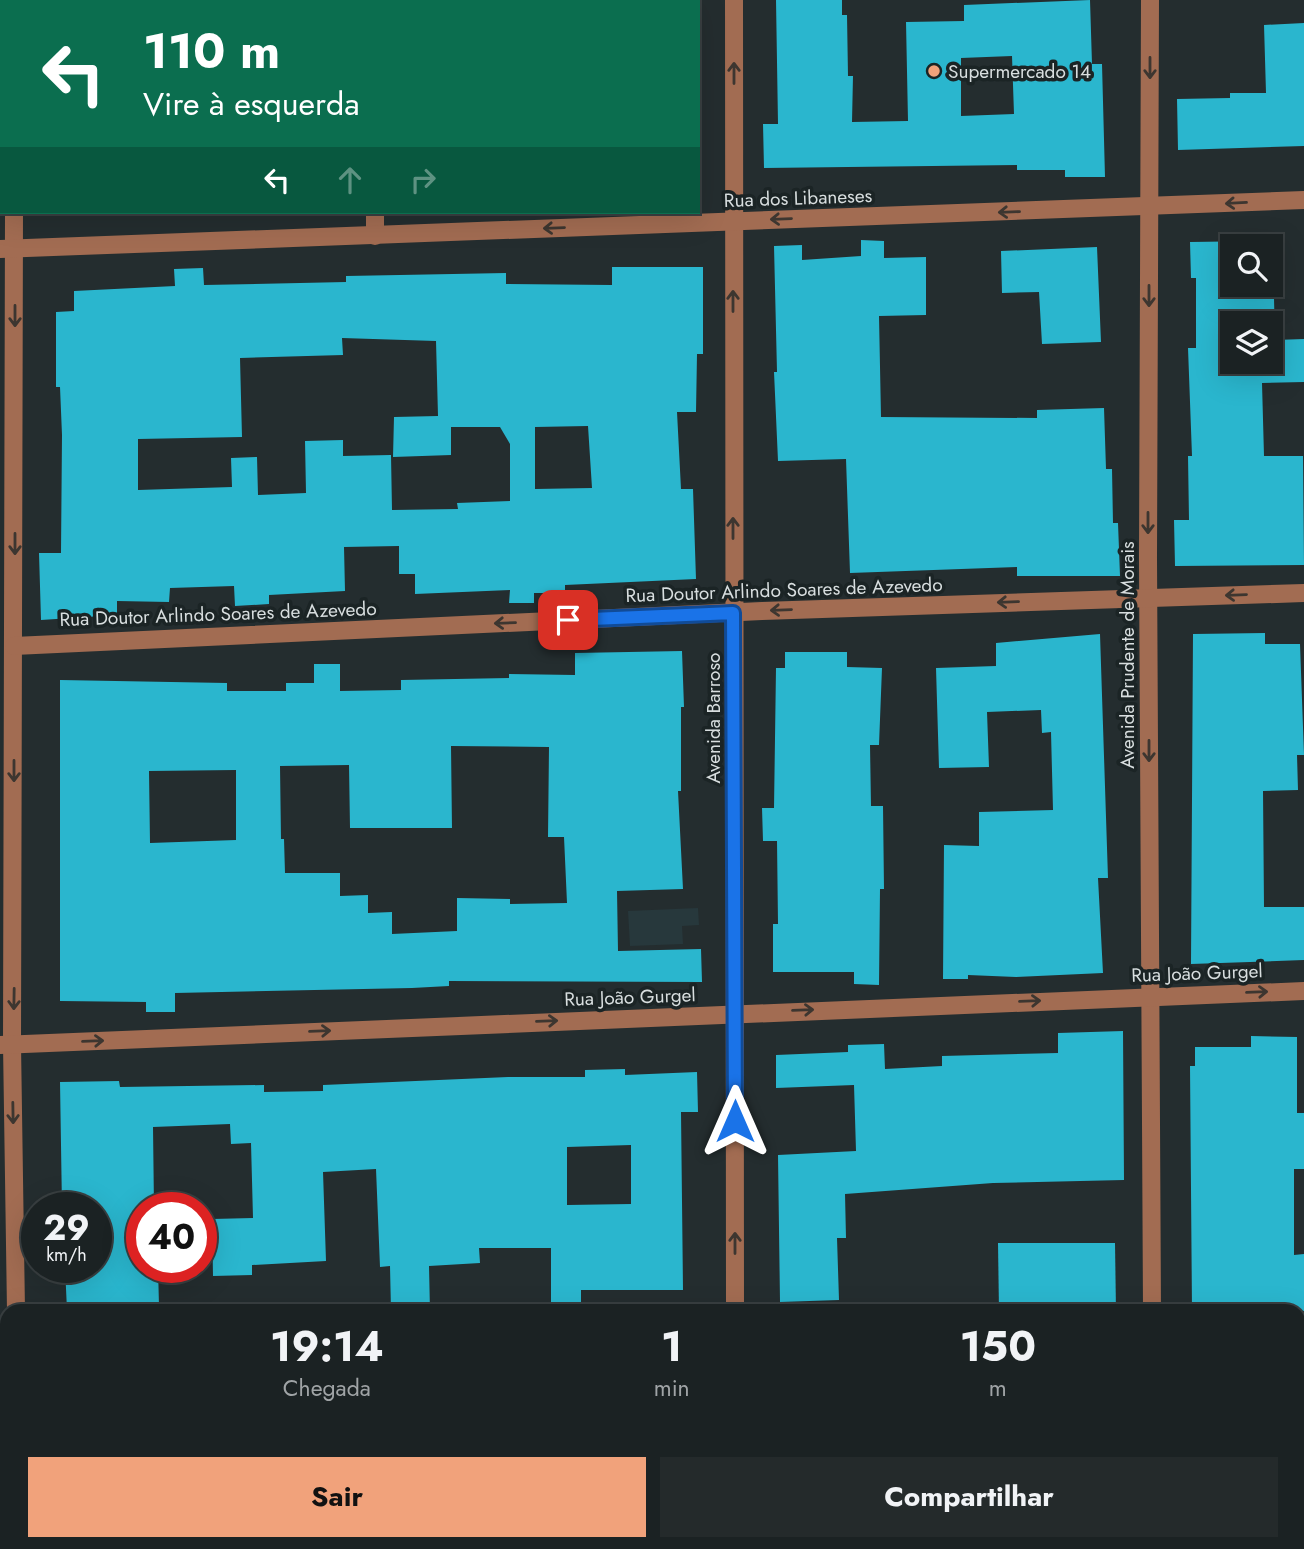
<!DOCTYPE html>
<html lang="pt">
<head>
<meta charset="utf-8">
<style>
	:root { --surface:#1b2223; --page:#242a2b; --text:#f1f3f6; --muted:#a0a4a6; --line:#393f41; --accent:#f1a27b }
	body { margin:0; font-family:Jost,sans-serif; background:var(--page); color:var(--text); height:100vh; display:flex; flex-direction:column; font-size:26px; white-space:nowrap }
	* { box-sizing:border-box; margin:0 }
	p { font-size:23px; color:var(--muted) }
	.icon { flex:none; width:38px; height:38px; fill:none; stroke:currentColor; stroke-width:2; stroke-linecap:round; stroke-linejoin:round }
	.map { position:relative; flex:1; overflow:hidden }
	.drawer { position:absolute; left:0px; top:1304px; width:1306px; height:247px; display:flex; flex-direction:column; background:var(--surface); border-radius:21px 21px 0 0; box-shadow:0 7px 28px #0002,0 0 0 2px var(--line) }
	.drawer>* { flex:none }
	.top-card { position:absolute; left:0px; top:0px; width:700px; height:214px; box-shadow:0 7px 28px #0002,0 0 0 2px var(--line); background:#0b6e4f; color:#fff; overflow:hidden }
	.buttons { position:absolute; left:1220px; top:234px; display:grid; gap:14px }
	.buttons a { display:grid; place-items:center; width:63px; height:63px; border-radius:0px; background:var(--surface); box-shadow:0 7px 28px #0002,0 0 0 2px var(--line); font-size:35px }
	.speed { position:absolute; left:21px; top:1192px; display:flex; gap:14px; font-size:35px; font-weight:700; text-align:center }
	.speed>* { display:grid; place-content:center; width:91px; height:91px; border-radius:50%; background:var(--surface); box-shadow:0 7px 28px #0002,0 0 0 2px var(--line); line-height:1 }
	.speed small { font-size:18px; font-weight:400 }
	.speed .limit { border:10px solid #d22; background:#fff; color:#111 }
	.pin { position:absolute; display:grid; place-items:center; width:60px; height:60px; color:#fff; margin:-30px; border-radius:14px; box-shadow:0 4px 10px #0006 }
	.me { position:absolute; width:77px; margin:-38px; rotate:0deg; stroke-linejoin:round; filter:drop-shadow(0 0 5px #0008) }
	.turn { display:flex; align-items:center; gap:24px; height:147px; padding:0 28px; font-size:32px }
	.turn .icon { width:91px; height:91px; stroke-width:2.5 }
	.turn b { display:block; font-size:49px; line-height:60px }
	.lanes { display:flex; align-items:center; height:66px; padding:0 28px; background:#0003; justify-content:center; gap:35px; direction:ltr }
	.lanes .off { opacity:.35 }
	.eta { display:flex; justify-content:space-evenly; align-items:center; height:119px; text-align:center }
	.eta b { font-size:42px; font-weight:700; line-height:49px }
	.action { display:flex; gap:14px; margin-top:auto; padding:14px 28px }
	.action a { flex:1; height:80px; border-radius:0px; background:var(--accent); color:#111; font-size:28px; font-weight:700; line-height:80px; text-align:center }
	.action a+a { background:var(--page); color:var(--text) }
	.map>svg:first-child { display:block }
	.built { fill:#27383c }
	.building { fill:#2ab6ce; fill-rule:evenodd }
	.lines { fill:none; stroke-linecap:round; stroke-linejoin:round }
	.minor { stroke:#a26c52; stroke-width:18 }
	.oneway { stroke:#3d3630 }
	.route-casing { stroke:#114b97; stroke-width:18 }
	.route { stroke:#1a73e8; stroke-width:12 }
	.poi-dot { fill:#f1a27b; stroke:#1b2425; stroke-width:2.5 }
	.labels { text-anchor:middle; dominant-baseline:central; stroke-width:7; stroke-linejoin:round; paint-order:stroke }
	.poi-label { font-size:19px; fill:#d8dedf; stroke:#1b2425; text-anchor:start }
	.street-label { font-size:19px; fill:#d8dedf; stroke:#1b2425 }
</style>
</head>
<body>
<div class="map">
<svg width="1304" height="1549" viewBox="0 0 1304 1549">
	<rect width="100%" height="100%" fill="#242d2f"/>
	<!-- built -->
	<polygon class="built" points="698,908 699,925 682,926 683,944 630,946 628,911"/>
	<!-- building -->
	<g class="building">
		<path d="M776 0H842V15H847L848 76H853L852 122 908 121 906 22 964 21V5L1090 0 1092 64H1102L1105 177H1065V170H1017V165L764 168 763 124H778ZM1012 56 1014 114 961 116V58Z"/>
		<polygon points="1304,23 1304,146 1178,150 1177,99 1230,98 1230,93 1266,93 1264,25"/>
		<polygon points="861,240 884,241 884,258 926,257 926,315 879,316 881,417 1037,418 1037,410 1104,408 1106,469 1112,469 1113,523 1118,523 1120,576 1017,576 1017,567 850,573 846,459 778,461 774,372 777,372 774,246 802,245 802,260 861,256"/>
		<path d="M1259 241V247H1232V285H1270V257H1273L1275 340 1304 339V382L1262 383 1264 456H1303L1304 565 1175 566 1174 520H1189L1188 456H1192L1188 348H1196V278H1191L1190 242ZM1232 324H1270V362H1232Z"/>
		<polygon points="1097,247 1101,342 1042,344 1039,292 1002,293 1001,251"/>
		<path d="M612 267H703V354H697L696 412H677L681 489H693L696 579 565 585V593H534V603H509L510 590 415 594V574H399V546L344 547 345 591 269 595V604L235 606 234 586 170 588 169 602 117 601V615L41 620 39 553H61L62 435 60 387H56V312L74 311V291L175 286 174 269 203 268 204 285 346 282V276L506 273V284L612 285ZM342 338 436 341 438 416 394 417 393 457 451 455V427H500L510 444V501L457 503 458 509 392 510 391 455 343 456V440L305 441 306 493 258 495 257 457 231 458 232 487 138 490V439L242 437 240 358 343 355ZM588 426 592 488 535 489V427Z"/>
		<polygon points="1265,633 1265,644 1300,644 1304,755 1297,755 1298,790 1263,791 1264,907 1304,907 1304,960 1191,964 1193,634"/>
		<polygon points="1100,634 1108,878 1098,878 1103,973 1016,977 968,975 968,979 943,979 944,845 979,846 979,812 1053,810 1051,732 1042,733 1041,710 987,712 989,767 939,768 936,668 996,666 996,643"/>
		<path d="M682 651 684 707H681V791H678L683 889 617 891 618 951 701 949 702 982 449 981V986L412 988 175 993V1012H146V1002L60 1001V680L227 683V691H286V683H314V664H340V691L401 690V680L509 678V674L575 675V653ZM451 746 549 747 548 837H564L567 903 510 904V899L457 898V931L392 934V912L368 913V895L340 896V873H285L284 839H281L280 766 349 765 350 828H452ZM236 770V840L150 843 149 771Z"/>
		<polygon points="785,652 847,652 847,667 882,668 879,745 870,745 871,806 883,806 884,889 880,889 879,985 854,984 854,972 773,972 773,924 778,924 777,841 763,841 762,808 774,808 776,668 785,668"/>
		<polygon points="1123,1031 1124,1180 993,1183 845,1194 846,1238 837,1238 839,1300 780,1302 778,1155 856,1151 854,1085 776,1088 776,1055 848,1052 848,1045 884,1044 885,1069 942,1066 942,1056 1058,1053 1058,1033"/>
		<polygon points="1251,1036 1297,1037 1297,1113 1304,1113 1304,1169 1294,1169 1294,1255 1304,1254 1304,1311 1192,1311 1190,1066 1195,1066 1195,1047 1251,1047"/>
		<path d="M625 1069V1075L697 1072 698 1112H681L683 1290H581V1306H551V1248H479L480 1263 429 1266 430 1311H391L390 1266 380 1267 376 1169 323 1172 326 1261 252 1265V1275L213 1276 212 1219 253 1218 251 1143 231 1144 230 1124 153 1127 154 1208H142V1267H158L159 1306 67 1310 65 1267H96V1208H62L60 1082 119 1081 120 1087 264 1085V1092L323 1091V1085L508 1077H585V1070ZM631 1145V1204L567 1205V1147Z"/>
		<polygon points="998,1243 1115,1243 1116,1311 999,1311"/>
	</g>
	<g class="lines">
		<!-- minor -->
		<g class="minor">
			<polyline points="734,0 735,1311"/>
			<polyline points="1150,0 1148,558 1152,1311"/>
			<polyline points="15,2 15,0"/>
			<polyline points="375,2 375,0"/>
			<polyline points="14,212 12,1044 16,1311"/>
			<polyline points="375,236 375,212"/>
			<polyline points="0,249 1304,200"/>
			<polyline points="14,646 762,611 1304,593"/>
			<polyline points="0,1045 1304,991"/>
			<polyline points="1298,1462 1304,1461"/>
			<polyline points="0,1518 7,1518"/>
			<polyline points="736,1544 736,1549"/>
			<polyline points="1154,1544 1154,1549"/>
			<polyline points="18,1549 18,1544"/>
		</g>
	</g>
	<!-- one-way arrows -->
	<defs><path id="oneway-shaft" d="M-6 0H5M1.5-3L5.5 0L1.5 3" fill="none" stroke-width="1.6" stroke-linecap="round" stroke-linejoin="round" transform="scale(1.75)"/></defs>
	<g class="oneway">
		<use href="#oneway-shaft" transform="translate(1150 68) rotate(90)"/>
		<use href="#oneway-shaft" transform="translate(734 73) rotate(-90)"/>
		<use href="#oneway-shaft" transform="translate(1236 203) rotate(177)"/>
		<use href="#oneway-shaft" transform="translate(1009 212) rotate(178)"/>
		<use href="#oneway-shaft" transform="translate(781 219) rotate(178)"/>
		<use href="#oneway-shaft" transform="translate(554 228) rotate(178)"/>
		<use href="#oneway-shaft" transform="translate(1149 296) rotate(90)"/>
		<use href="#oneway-shaft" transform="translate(733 301) rotate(-90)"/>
		<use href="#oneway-shaft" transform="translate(15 316) rotate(90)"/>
		<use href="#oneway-shaft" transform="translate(1148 523) rotate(90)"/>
		<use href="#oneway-shaft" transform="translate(733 528) rotate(-90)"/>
		<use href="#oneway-shaft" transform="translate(15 544) rotate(90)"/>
		<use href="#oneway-shaft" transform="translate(1236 595) rotate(178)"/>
		<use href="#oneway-shaft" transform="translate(1008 602) rotate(178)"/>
		<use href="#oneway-shaft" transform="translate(781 610) rotate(178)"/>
		<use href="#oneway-shaft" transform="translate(505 623) rotate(178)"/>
		<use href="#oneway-shaft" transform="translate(1149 751) rotate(90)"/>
		<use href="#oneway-shaft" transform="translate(14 771) rotate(90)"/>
		<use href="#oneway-shaft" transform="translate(1257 992) rotate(-2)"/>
		<use href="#oneway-shaft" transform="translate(14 999) rotate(91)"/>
		<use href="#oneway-shaft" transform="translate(1030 1001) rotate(-2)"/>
		<use href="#oneway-shaft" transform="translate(803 1010) rotate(-2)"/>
		<use href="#oneway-shaft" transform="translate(547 1021) rotate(-2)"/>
		<use href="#oneway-shaft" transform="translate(320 1031) rotate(-2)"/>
		<use href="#oneway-shaft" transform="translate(93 1041) rotate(-2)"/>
		<use href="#oneway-shaft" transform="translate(13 1113) rotate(89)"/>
		<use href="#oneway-shaft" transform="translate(735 1243) rotate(-90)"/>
	</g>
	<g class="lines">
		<!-- route casing -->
		<g class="route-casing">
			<polyline id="route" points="568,620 733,613 735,1121"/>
		</g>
		<!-- route -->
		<use href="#route" class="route"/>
	</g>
	<!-- markers -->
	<circle class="poi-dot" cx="934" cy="71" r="7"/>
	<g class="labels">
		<!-- poi labels -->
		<g class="poi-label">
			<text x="948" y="71">Supermercado 14</text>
		</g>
		<!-- street labels -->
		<g class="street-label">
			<text transform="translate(798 198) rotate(-2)">Rua dos Libaneses</text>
			<text transform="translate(784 590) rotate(-2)">Rua Doutor Arlindo Soares de Azevedo</text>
			<text transform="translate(218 614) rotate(-2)">Rua Doutor Arlindo Soares de Azevedo</text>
			<text transform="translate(1127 655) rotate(-90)">Avenida Prudente de Morais</text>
			<text transform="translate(713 718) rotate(-90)">Avenida Barroso</text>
			<text transform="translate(1197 973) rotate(-2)">Rua João Gurgel</text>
			<text transform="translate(630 997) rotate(-2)">Rua João Gurgel</text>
		</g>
	</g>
</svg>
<div class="buttons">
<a><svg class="icon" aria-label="search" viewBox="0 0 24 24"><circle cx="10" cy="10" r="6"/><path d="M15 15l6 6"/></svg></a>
<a><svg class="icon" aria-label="layers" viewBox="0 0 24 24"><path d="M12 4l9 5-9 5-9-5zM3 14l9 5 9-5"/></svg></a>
</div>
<div class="speed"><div>29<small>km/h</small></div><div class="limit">40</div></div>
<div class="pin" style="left:568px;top:620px;background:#d93025"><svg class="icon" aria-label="arrive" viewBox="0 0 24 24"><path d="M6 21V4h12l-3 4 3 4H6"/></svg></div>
<svg class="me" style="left:735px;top:1121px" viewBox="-20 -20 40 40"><path d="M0-17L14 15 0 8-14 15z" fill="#1a73e8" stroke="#fff" stroke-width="4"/></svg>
<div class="top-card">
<div class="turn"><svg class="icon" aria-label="left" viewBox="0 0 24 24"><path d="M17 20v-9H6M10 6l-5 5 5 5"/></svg><div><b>110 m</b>Vire à esquerda</div></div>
<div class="lanes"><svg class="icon" aria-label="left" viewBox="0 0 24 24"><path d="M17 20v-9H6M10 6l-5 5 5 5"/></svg><svg class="icon off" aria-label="ahead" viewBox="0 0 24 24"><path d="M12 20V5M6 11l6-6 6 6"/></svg><svg class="icon off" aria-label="right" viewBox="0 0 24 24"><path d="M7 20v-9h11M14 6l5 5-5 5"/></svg></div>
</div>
<section class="drawer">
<div class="eta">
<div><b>19:14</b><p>Chegada</p></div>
<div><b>1</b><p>min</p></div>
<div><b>150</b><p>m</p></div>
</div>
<div class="action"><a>Sair</a><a>Compartilhar</a></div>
</section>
</div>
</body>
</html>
